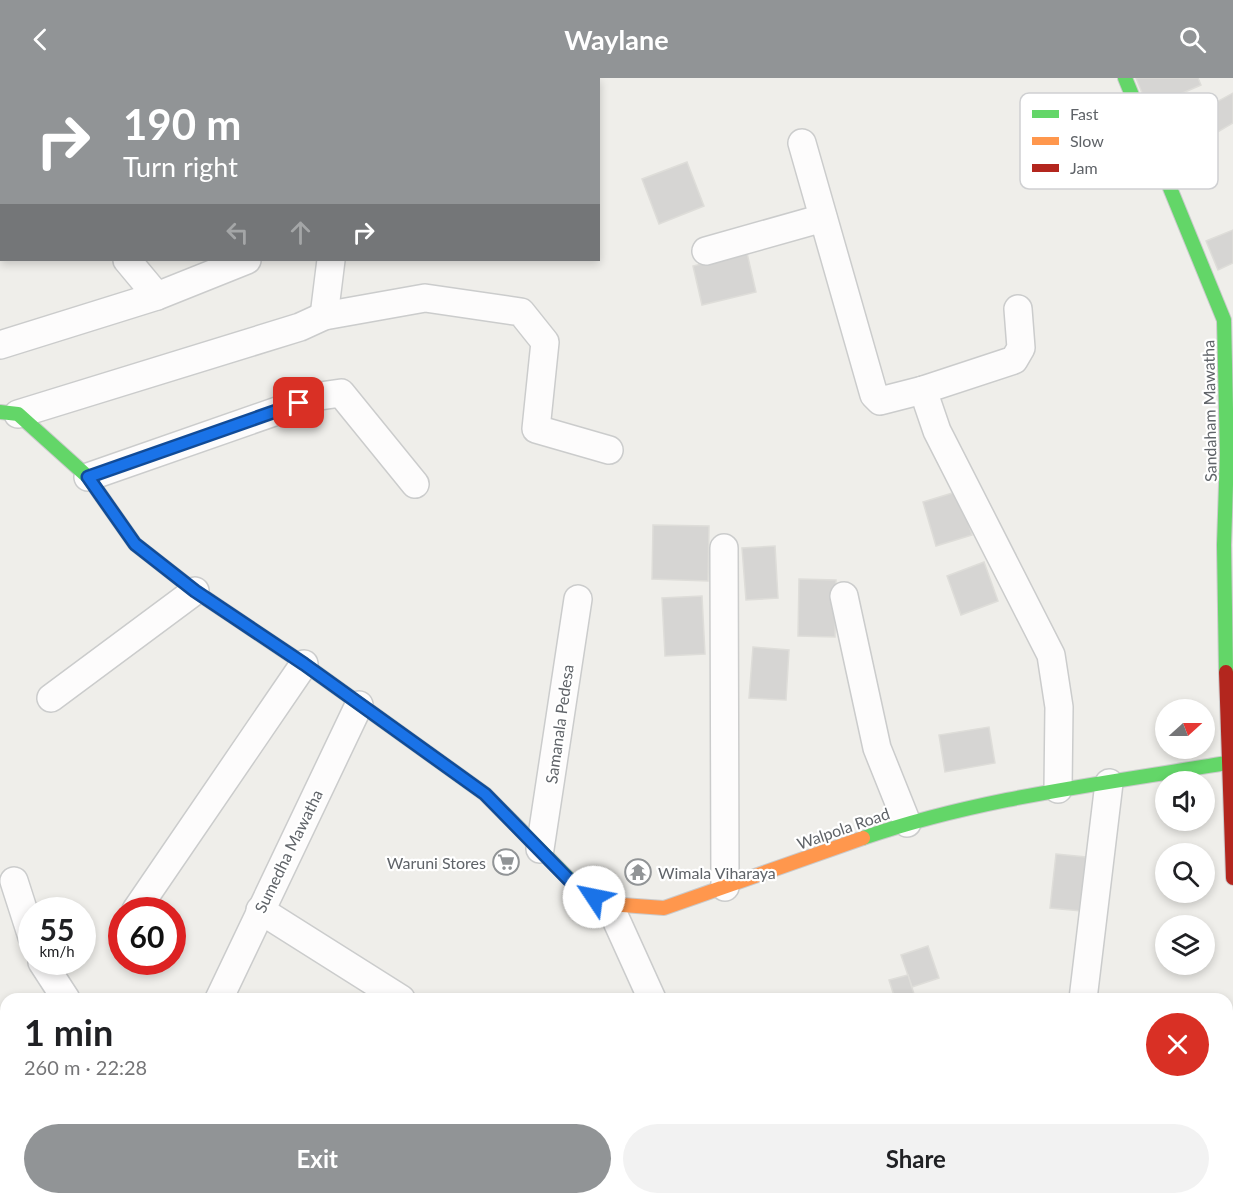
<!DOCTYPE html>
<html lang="en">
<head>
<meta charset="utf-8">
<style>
	:root { --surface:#fff; --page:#f2f2f2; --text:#202124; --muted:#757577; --accent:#919496 }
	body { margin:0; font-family:Lato,sans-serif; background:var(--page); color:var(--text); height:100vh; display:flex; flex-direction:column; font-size:22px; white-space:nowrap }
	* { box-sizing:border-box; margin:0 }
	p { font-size:20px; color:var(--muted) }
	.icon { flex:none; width:33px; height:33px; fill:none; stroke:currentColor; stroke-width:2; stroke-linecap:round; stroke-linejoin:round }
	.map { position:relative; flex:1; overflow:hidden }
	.drawer { position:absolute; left:0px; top:915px; width:1233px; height:212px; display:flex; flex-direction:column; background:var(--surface); border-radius:18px 18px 0 0; box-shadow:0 3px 9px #0003 }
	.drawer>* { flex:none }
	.top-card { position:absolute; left:0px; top:0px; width:600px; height:183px; box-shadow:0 3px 9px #0003; background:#919496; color:#fff; overflow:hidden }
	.needle { width:39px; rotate:69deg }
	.buttons { position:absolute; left:1155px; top:621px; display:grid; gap:12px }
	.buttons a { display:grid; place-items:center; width:60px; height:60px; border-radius:50%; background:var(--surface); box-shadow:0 3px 9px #0003; font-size:30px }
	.speed { position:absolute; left:18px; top:819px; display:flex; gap:12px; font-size:30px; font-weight:700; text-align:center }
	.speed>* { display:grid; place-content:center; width:78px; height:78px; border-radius:50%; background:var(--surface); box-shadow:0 3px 9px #0003; line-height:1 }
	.speed small { font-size:15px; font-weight:400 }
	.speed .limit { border:9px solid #d22; background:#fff; color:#111 }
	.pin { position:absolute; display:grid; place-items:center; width:51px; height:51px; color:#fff; margin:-26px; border-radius:12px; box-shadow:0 3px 9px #0006 }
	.me { position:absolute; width:66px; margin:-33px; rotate:304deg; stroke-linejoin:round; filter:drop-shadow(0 0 4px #0008) }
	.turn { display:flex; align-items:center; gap:21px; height:126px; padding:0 24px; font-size:27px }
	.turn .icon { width:78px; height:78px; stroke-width:2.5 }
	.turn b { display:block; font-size:42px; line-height:51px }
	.lanes { display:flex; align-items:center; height:57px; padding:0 24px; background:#0003; justify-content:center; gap:30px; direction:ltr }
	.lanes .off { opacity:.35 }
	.round { display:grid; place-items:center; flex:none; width:63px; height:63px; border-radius:32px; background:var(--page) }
	.head { display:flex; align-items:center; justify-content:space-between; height:102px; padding:0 24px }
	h1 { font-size:36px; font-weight:700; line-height:45px }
	.button { display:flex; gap:12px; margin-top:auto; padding:12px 24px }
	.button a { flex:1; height:69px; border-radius:36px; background:var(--accent); color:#fff; font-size:24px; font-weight:700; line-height:69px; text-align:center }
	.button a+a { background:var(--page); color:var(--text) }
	header { display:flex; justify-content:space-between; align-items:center; height:78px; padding:0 24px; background:var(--accent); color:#fff; font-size:27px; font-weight:700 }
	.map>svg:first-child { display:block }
	.building { fill:#d6d5d3; stroke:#deddd9; stroke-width:1.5 }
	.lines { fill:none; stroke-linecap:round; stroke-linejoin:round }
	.street-casing { stroke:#cbcccc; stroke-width:30 }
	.fast-casing { stroke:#cacacb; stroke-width:16 }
	.slow-casing { stroke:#cacacb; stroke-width:16 }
	.jam-casing { stroke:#cacacb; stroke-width:16 }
	.street { stroke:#fdfcfc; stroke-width:27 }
	.fast { stroke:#63d668; stroke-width:14 }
	.slow { stroke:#ff974d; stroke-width:14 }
	.jam { stroke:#b3261e; stroke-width:14 }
	.route-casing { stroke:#114b97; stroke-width:15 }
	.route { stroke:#1a73e8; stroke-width:10 }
	.labels { text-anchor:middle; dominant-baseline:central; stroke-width:4.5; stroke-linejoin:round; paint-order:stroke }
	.street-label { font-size:16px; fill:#5f6368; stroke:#fff }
	.poi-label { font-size:16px; fill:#5f6368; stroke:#fff; text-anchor:end }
	.key { fill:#fff; stroke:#cfd0d2; stroke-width:1.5 }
	.key-label { font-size:16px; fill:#5f6368 }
</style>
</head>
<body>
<header><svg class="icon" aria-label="back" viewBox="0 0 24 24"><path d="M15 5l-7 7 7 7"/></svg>Waylane<svg class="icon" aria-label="search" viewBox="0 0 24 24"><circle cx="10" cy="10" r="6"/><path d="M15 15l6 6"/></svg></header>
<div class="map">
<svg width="1233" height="1126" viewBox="0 0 1233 1126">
	<rect width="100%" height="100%" fill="#efeeea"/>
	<!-- building -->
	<g class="building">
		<polygon points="1136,0 1198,0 1201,7 1148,30"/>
		<polygon points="1233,15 1233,45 1216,55 1202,32"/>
		<polygon points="687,84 704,128 659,146 642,101"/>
		<polygon points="1233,152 1233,185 1218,192 1206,163"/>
		<polygon points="747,175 756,214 702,227 693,188"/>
		<polygon points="959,413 972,457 936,468 923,424"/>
		<polygon points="653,447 709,448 708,503 652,501"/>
		<polygon points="775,468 778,520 746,522 742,470"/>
		<polygon points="984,484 998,523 961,537 947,498"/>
		<polygon points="799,501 836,502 835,559 798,558"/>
		<polygon points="702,518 705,576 665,578 662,520"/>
		<polygon points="753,569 789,572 786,622 749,620"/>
		<polygon points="989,649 995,685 945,694 939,657"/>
		<polygon points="1056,776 1086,779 1081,833 1050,830"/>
		<polygon points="928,868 939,900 912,909 901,877"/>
		<polygon points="908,897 914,916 895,921 889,902"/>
	</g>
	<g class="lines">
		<!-- street casing -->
		<g class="street-casing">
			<g id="street">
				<polyline points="356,0 357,2"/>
				<polyline points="462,0 463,2"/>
				<polyline points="802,65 874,317 880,323 923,312 1014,282 1021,270 1018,231"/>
				<polyline points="706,173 823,140"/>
				<polyline points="127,182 157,218"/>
				<polyline points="324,238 331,182"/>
				<polyline points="0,267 157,218 247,182"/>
				<polyline points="923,312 937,353 1051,577 1059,629 1058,711"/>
				<polyline points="18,336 300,249 324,238 425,220 521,234 545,264 536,351 609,372"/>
				<polyline points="88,399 320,318 341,315 415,406"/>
				<polyline points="724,470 725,809"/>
				<polyline points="844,518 877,670 907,745"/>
				<polyline points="51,620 195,513"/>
				<polyline points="540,771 578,521"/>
				<polyline points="14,803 32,859"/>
				<polyline points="609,826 652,921"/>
				<polyline points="136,832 304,586"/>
				<polyline points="260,832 401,921"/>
				<polyline points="42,884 66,921"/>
				<polyline points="219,921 359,627"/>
				<polyline points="1083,921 1109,705"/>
				<polyline points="0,1114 6,1113"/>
				<polyline points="407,1120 412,1126"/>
				<polyline points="756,1120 758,1126"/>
			</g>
		</g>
		<!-- fast casing -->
		<g class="fast-casing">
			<g id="fast">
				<polyline points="1125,0 1224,242 1227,376 1224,467 1226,594"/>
				<polyline points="0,334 18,336 88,399 135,466 195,513 304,586 485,716 580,812"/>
				<path d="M863 760C982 719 1109 705 1233 684"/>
			</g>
		</g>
		<!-- slow casing -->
		<g class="slow-casing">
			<polyline id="slow" points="580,812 609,826 664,830 863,760"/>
		</g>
		<!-- jam casing -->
		<g class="jam-casing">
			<polyline id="jam" points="1226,594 1233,800"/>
		</g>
		<!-- street -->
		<use href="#street" class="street"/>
		<!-- fast -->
		<use href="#fast" class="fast"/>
		<!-- slow -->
		<use href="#slow" class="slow"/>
		<!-- jam -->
		<use href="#jam" class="jam"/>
	</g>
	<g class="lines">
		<!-- route casing -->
		<g class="route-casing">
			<polyline id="route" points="299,325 88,399 135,466 195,513 304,586 485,716 578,811 594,819"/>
		</g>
		<!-- route -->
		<use href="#route" class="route"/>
	</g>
	<!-- icons -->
	<defs>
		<g id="supermarket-ring" transform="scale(1.35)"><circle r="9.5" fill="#fff" stroke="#919496" stroke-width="1.5"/><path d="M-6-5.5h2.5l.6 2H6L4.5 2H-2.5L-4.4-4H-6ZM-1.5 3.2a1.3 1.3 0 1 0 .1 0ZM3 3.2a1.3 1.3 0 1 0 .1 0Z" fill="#919496"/></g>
		<g id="temple-ring" transform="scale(1.35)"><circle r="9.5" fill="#fff" stroke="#919496" stroke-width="1.5"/><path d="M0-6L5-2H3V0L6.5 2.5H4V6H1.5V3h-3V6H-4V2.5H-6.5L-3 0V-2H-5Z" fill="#919496"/></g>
	</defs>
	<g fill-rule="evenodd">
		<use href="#supermarket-ring" x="506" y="784"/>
		<use href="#temple-ring" x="638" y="794"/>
	</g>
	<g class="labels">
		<!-- street labels -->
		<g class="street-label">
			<text transform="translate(1209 333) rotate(-91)">Sandaham Mawatha</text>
			<text transform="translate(559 646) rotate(-82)">Samanala Pedesa</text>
			<text transform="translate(843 750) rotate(-19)">Walpola Road</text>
			<text transform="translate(288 773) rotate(-64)">Sumedha Mawatha</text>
		</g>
		<!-- poi labels -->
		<g class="poi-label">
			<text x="486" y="784">Waruni Stores</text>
			<text x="658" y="794" text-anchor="start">Wimala Viharaya</text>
		</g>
	</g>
	<!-- legend -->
	<rect x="1020" y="15" width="198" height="96" rx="9" class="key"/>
	<rect x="1032" y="32" width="27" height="8" fill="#63d668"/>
	<rect x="1032" y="59" width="27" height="8" fill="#ff974d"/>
	<rect x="1032" y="86" width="27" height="8" fill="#b3261e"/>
	<g class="key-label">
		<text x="1070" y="42">Fast</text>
		<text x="1070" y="69">Slow</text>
		<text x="1070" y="96">Jam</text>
	</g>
</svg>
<div class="buttons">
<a><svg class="needle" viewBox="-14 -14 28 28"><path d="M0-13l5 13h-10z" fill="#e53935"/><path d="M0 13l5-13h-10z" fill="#757577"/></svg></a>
<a><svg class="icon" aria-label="sound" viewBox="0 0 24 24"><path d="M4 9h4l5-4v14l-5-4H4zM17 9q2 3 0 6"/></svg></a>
<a><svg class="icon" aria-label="search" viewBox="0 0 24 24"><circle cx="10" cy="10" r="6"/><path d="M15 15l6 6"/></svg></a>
<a><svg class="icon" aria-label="layers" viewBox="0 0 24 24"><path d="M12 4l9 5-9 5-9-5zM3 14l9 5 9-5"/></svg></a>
</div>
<div class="speed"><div>55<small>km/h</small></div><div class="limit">60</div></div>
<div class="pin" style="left:299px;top:325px;background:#d93025"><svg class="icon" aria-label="arrive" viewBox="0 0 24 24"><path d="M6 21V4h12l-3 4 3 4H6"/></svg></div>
<svg class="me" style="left:594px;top:819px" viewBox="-20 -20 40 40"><circle r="19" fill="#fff"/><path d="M0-13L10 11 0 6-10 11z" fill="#1a73e8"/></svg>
<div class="top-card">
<div class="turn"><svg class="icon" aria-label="right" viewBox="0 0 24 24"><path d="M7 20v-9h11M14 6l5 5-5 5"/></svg><div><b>190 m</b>Turn right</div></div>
<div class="lanes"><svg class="icon off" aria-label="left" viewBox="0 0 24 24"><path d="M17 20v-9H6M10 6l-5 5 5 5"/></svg><svg class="icon off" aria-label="ahead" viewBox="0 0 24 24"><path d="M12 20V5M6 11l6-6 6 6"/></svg><svg class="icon" aria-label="right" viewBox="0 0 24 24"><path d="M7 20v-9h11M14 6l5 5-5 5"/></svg></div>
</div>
<section class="drawer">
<div class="head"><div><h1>1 min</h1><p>260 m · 22:28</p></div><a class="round" style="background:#d93025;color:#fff"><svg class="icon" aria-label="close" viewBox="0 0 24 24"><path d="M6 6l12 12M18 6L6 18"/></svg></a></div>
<div class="button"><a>Exit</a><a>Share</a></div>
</section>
</div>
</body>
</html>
